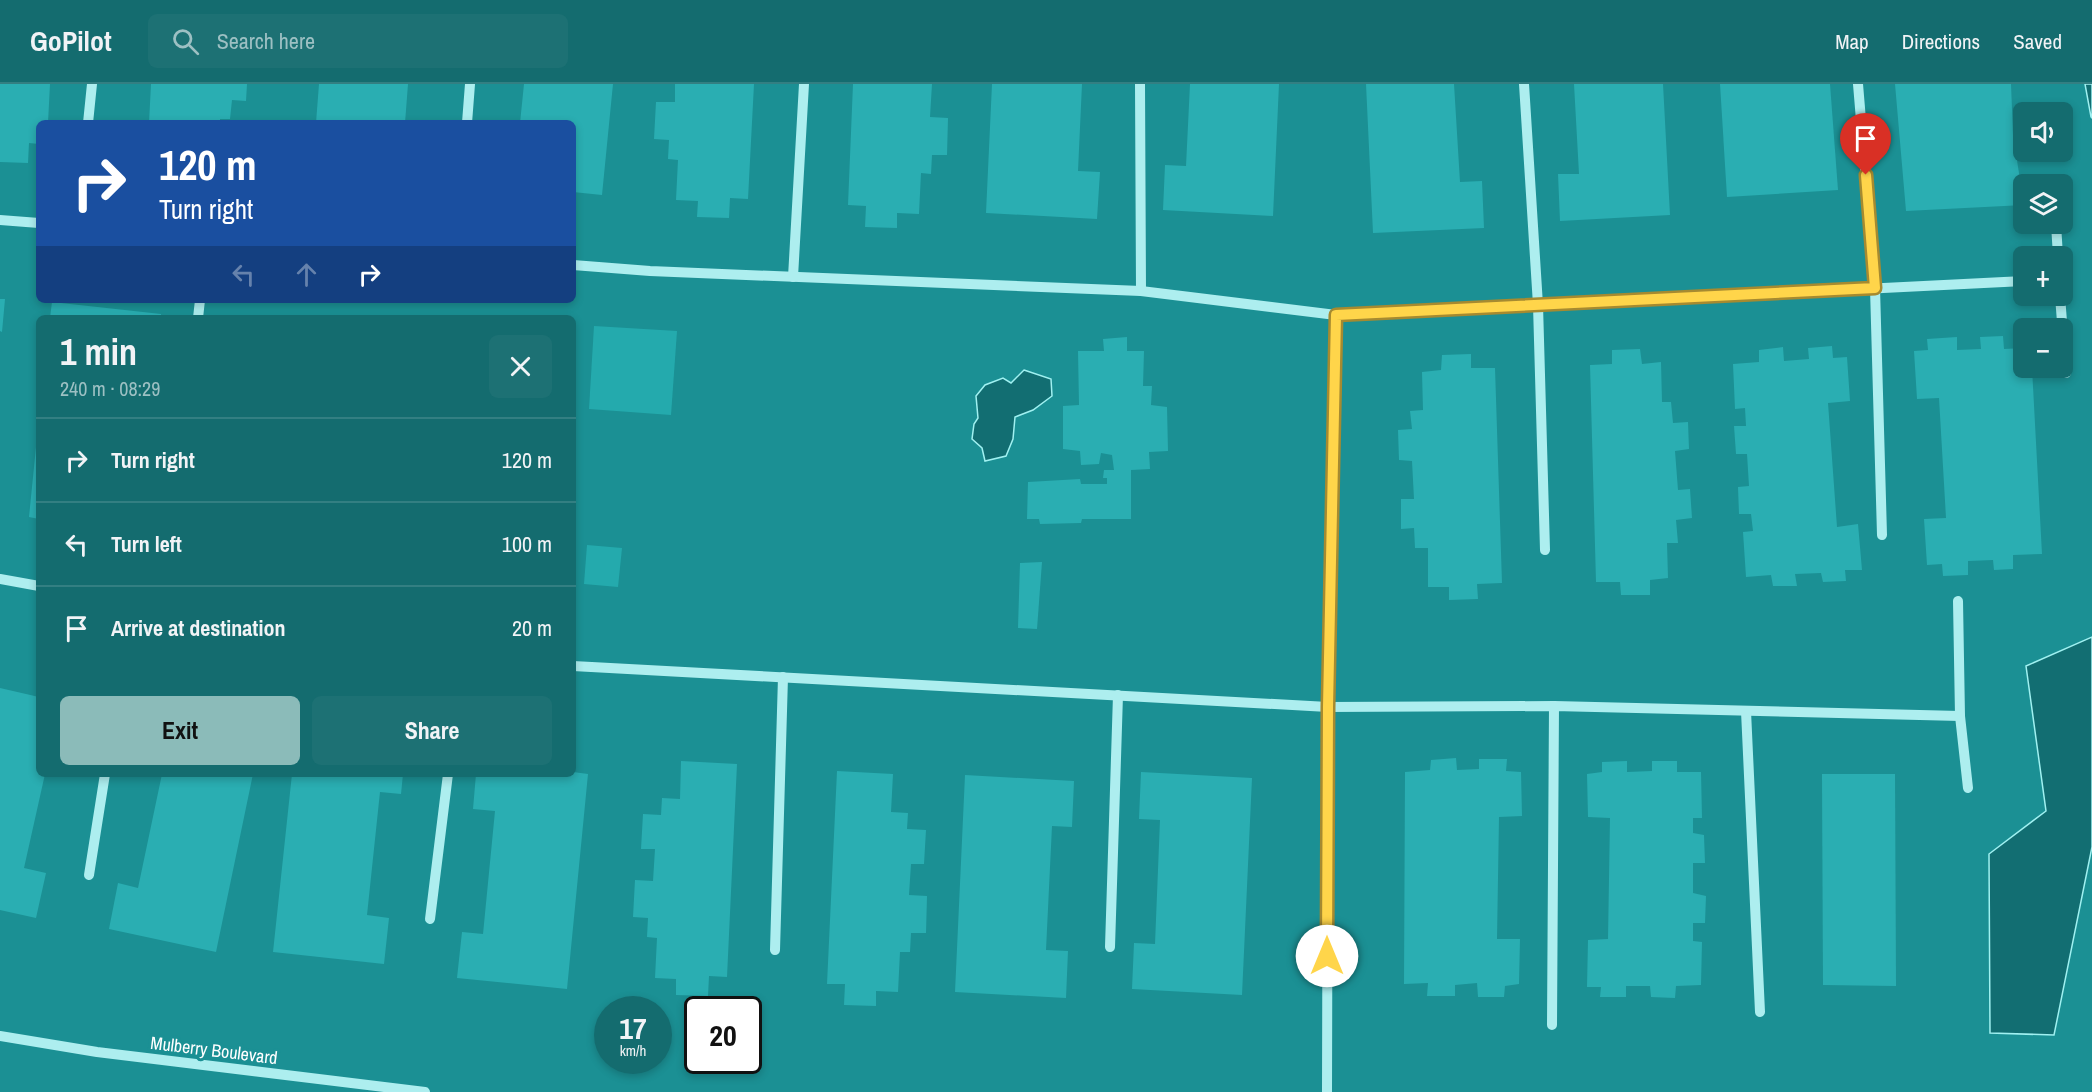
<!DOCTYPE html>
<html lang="en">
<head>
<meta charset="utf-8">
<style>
	:root { --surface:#146c6f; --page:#1d7174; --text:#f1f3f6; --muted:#9dc0c3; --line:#337f82; --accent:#8bbbb9 }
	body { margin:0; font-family:"Archivo Narrow",sans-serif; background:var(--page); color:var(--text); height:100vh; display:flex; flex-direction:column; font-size:22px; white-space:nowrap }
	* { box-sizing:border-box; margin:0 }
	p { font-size:20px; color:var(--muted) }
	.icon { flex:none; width:33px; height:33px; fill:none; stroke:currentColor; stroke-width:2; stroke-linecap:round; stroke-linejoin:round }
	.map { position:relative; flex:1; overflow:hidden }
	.side { position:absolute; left:36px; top:231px; width:540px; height:462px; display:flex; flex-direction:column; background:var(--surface); border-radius:9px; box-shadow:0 3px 9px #0003 }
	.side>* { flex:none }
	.guide { position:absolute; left:36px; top:36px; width:540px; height:183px; border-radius:9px; box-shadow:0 3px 9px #0003; background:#1a4fa0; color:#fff; overflow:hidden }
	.controls { position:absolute; left:2013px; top:18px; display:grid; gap:12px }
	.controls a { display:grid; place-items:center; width:60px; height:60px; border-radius:9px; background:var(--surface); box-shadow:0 3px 9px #0003; font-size:30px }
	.speed { position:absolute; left:594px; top:912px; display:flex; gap:12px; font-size:30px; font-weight:700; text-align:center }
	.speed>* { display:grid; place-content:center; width:78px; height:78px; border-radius:50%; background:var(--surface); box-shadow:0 3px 9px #0003; line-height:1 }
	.speed small { font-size:15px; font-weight:400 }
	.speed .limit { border:3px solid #111; border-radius:9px; background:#fff; color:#111 }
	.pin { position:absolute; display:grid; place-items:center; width:51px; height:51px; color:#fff; margin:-62px -26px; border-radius:50% 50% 50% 0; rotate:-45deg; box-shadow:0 0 6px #0007 }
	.pin .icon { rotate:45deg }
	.me { position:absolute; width:66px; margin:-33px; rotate:0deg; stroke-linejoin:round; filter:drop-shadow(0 0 4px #0008) }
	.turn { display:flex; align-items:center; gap:21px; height:126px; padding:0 24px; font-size:27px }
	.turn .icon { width:78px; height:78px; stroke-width:2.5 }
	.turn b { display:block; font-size:42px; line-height:51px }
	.lanes { display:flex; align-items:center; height:57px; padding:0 24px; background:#0003; justify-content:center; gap:30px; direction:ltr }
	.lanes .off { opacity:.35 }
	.round { display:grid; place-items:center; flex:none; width:63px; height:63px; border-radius:9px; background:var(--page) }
	.headline { display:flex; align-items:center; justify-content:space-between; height:102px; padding:0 24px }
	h1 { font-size:36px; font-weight:800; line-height:45px }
	.button { display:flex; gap:12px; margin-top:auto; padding:12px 24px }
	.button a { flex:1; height:69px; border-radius:9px; background:var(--accent); color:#111; font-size:24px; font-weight:800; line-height:69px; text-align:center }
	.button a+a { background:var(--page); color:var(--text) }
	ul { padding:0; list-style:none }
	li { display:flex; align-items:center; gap:18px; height:84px; padding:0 24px; border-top:2px solid var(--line) }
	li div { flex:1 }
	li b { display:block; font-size:22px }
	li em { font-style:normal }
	header { display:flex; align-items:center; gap:36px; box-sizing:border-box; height:84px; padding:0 30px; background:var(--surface); border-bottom:2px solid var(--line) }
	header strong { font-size:28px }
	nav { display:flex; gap:33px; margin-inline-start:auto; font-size:21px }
	.search { width:420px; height:54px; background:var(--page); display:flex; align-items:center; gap:15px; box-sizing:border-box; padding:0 21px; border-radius:9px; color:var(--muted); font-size:22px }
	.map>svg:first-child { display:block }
	.green { fill:#24aaad }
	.water { fill:#126e72; stroke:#a0f1f1; stroke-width:1.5 }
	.building { fill:#2aaeb2 }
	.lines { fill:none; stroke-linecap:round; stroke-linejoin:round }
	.minor { stroke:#adeeef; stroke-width:10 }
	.route-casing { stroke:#a68a30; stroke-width:15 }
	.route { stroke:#ffd54a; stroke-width:10 }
	.labels { text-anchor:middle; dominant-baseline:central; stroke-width:6; stroke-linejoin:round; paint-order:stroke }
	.street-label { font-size:18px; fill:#fff; stroke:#1b9094 }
</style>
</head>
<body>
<header>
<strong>GoPilot</strong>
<div class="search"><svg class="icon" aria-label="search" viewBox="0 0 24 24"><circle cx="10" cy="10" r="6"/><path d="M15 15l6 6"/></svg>Search here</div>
<nav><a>Map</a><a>Directions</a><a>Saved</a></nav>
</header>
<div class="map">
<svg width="2092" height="1008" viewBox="0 0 2092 1008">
	<rect width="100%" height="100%" fill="#1b9094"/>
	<!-- green -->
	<g class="green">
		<polygon points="594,242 677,247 671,331 589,325"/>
		<polygon points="587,461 622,464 618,503 584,500"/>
	</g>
	<!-- water -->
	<g class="water">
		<polygon points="2085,0 2092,0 2092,34 2091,33"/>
		<polygon points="1024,286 1051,295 1052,312 1033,326 1015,333 1013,355 1006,372 985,377 982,364 972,355 974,340 978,334 976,312 985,301 1003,294 1011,299"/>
		<polygon points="2092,553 2092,763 2054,951 1990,949 1989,770 2046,727 2026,582"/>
	</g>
	<!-- building -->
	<g class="building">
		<polygon points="0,0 50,0 48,39 39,39 39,60 29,59 28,79 0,78"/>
		<polygon points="151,0 247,0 246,17 232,16 230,35 220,35 220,39 149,39"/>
		<polygon points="319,0 408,0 405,39 316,39"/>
		<polygon points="524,0 613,0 602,111 573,108 573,39 520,39"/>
		<polygon points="675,0 754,0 748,115 730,114 729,134 697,133 698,117 676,116 678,76 668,75 669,56 654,55 656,18 675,18"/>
		<polygon points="853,0 932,0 930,33 948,34 947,71 932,71 931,90 921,89 919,130 897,129 897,144 865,143 866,122 848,121"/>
		<polygon points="992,0 1082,0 1078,87 1100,88 1097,135 986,129"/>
		<polygon points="1190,0 1279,0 1273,132 1163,126 1165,81 1186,82"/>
		<polygon points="1366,0 1454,0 1460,98 1482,97 1484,144 1373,149"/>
		<polygon points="1574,0 1663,0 1670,131 1560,137 1558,90 1579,90"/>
		<polygon points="1720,0 1830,0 1838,106 1727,113"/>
		<polygon points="1895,0 2011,0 2013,51 2024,121 1906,127"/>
		<polygon points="0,215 5,215 2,248 0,247"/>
		<polygon points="52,218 161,230 161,234 50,234"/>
		<polygon points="2003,252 2004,265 2024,264 2024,284 2032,284 2042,470 2013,471 2013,485 1994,486 1993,476 1968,477 1968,491 1943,492 1942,480 1927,481 1924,435 1946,434 1939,314 1917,315 1914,267 1928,266 1927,255 1957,253 1957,266 1981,265 1980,253"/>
		<polygon points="1127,253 1127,267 1144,267 1143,302 1152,302 1151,321 1167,323 1168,367 1149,368 1150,385 1131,386 1131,435 1082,435 1081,439 1040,440 1039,435 1027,435 1028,398 1080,395 1081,400 1107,400 1107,394 1103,394 1104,386 1114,386 1112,371 1101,369 1099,380 1081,381 1080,367 1063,365 1063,322 1079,321 1078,267 1104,267 1103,255"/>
		<polygon points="1832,262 1833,274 1847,273 1850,317 1828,319 1837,443 1858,440 1862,486 1845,486 1846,497 1823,498 1821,489 1795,490 1797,502 1773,502 1771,491 1746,493 1743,448 1753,447 1751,430 1739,430 1738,403 1749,402 1747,370 1736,370 1734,342 1746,342 1745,324 1735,325 1733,280 1759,278 1759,266 1783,263 1784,277 1809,275 1808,264"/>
		<polygon points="1640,265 1642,280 1661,278 1662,318 1671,318 1673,339 1688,338 1689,365 1675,367 1678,406 1690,405 1692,434 1676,436 1678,459 1667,459 1668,494 1650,496 1650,511 1621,511 1620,498 1596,498 1590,281 1612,280 1612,266"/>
		<polygon points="1471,270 1471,284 1495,284 1502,499 1477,500 1478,515 1449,516 1449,503 1428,503 1428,464 1415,464 1414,444 1401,445 1401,415 1414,415 1412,377 1399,376 1398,346 1412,345 1410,327 1423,326 1422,288 1441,286 1442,271"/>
		<polygon points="37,353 39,353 39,435 29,433"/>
		<polygon points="1042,478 1037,545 1018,544 1020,479"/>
		<polygon points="0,604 39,613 39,690 45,690 24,784 46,789 36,834 0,826"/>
		<polygon points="1456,674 1457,686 1479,685 1479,675 1507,675 1506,687 1521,688 1522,732 1499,733 1497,855 1520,855 1519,900 1505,902 1504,913 1478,913 1477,899 1455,901 1455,912 1427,912 1428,899 1404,900 1405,688 1430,686 1431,676"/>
		<polygon points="681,677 737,680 727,893 709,892 708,912 676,911 676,895 655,894 657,854 647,853 648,834 633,833 635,796 653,797 655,765 641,765 643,730 661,731 662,714 680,715"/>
		<polygon points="1627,677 1627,688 1652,687 1652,677 1677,677 1677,688 1701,688 1702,734 1693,734 1693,749 1704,751 1705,779 1693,779 1693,809 1706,812 1705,839 1693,839 1693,857 1702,858 1701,901 1676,902 1675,914 1651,913 1650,902 1626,902 1626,913 1600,913 1601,903 1587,903 1588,856 1608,855 1610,734 1588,733 1587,690 1602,688 1602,678"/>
		<polygon points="837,687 893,690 891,728 908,729 907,745 926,746 924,780 911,780 909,811 927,812 926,849 911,849 910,868 900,868 898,908 876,907 876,922 844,921 845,900 827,900"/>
		<polygon points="573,688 588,690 567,905 457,894 462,848 483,850 495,727 473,725 476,690"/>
		<polygon points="1141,688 1252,694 1242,911 1132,905 1134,859 1155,860 1160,736 1139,735"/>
		<polygon points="162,690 253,690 216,868 109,845 118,799 138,804"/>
		<polygon points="292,690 403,690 401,710 380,708 367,831 389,834 384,880 273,868"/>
		<polygon points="1822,690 1895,690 1896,902 1823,901"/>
		<polygon points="965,691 1074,697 1072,743 1052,742 1046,866 1068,867 1066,914 955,908"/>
	</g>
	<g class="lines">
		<!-- minor -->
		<g class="minor">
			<polyline points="1140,0 1141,207"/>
			<polyline points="1524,0 1538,221 1545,466"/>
			<polyline points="1858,0 1875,204 1882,451"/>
			<polyline points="88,39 92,0"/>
			<polyline points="467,39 470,0"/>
			<polyline points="2055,99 2055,100"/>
			<polyline points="0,136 39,139"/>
			<polyline points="2056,140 2058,172"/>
			<polyline points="573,181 650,187 1141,207 1336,231 2024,197"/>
			<polyline points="793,193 804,0"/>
			<polyline points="2060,212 2066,289"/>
			<polyline points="198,234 200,216"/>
			<polyline points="0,495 39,502"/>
			<polyline points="1958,517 1960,632 1968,704"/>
			<polyline points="573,582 1328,623 1554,622 1960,632"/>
			<polyline points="1746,627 1760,928"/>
			<polyline points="89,791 105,690"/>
			<polyline points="430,835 448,690"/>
			<polyline points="1110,863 1118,611"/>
			<polyline points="775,866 783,593"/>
			<polyline points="1552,941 1554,622"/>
			<polyline points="0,952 97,968 425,1008"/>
			<polyline points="1327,1008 1328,623 1336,231"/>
		</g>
	</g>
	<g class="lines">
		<!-- route casing -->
		<g class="route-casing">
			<polyline id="route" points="1327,872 1328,623 1336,231 1875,204 1866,91"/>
		</g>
		<!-- route -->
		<use href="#route" class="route"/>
	</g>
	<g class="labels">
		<!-- street labels -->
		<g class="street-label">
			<text transform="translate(214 966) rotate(7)">Mulberry Boulevard</text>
		</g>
	</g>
</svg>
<div class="controls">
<a><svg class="icon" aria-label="sound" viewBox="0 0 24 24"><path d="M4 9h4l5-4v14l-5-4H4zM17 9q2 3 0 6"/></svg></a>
<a><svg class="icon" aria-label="layers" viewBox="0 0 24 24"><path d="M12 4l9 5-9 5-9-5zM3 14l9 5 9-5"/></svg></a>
<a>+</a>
<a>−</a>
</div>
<div class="speed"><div>17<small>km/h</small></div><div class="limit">20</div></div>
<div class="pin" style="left:1866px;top:91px;background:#d93025"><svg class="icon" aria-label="arrive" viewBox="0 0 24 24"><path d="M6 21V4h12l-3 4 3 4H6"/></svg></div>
<svg class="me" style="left:1327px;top:872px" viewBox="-20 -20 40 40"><circle r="19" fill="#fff"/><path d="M0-13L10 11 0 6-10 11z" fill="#ffd54a"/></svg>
<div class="guide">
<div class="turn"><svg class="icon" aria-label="right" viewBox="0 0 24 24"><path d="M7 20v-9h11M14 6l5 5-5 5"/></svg><div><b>120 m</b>Turn right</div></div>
<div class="lanes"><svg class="icon off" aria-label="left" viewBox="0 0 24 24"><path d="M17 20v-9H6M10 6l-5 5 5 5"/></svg><svg class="icon off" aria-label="ahead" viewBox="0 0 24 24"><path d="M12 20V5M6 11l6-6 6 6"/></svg><svg class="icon" aria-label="right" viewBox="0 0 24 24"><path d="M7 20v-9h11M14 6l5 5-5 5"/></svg></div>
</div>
<section class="side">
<div class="headline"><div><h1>1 min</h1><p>240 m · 08:29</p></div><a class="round"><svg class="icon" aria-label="close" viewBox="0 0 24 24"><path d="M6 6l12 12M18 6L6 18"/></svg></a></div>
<ul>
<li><svg class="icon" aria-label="right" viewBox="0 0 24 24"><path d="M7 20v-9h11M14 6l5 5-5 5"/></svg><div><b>Turn right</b></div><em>120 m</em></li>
<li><svg class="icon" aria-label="left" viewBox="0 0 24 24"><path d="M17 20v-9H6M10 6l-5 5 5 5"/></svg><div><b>Turn left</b></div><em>100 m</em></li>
<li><svg class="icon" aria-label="arrive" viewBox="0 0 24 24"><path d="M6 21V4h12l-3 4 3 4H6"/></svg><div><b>Arrive at destination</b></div><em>20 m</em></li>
</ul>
<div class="button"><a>Exit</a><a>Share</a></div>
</section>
</div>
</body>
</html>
